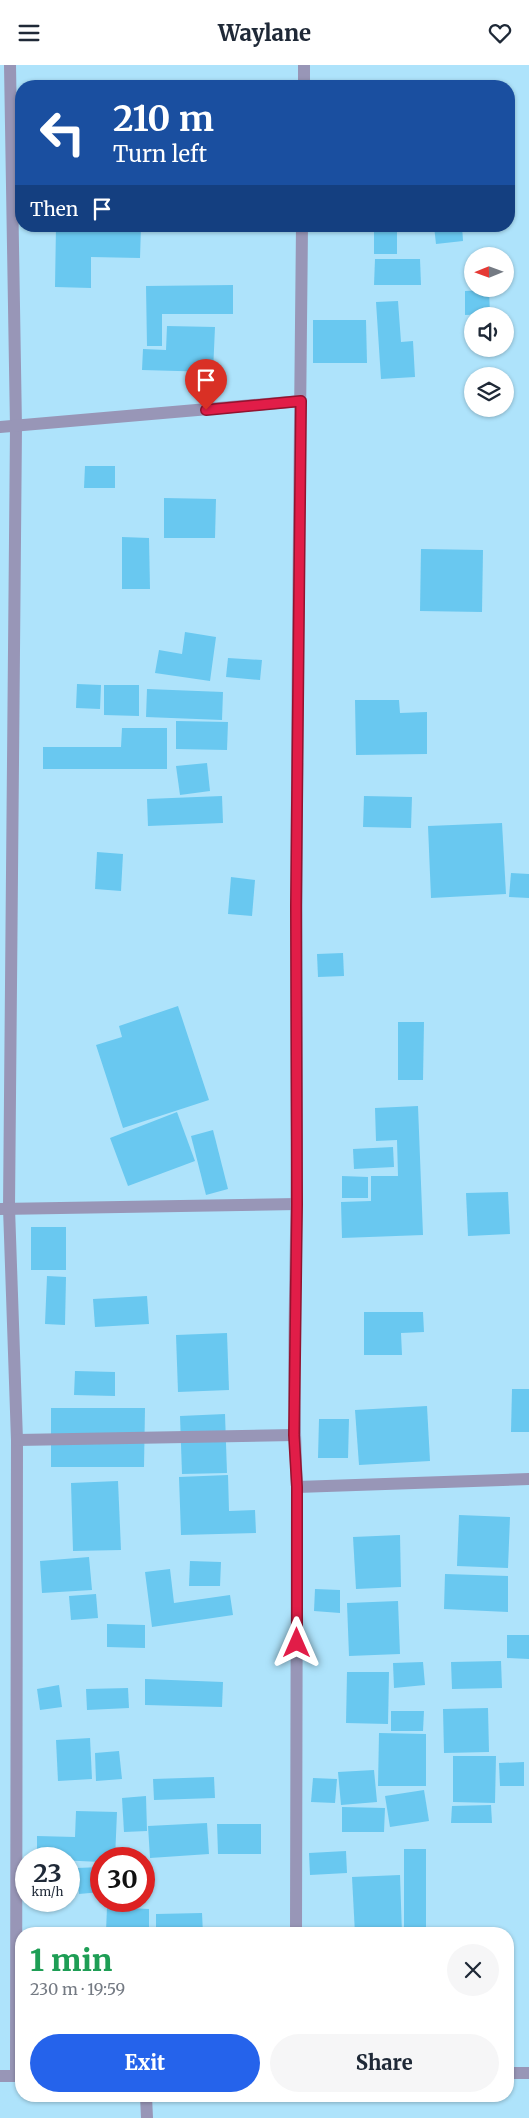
<!DOCTYPE html>
<html lang="en">
<head>
<meta charset="utf-8">
<style>
	:root { --surface:#fff; --page:#f6f6f7; --text:#1f2937; --muted:#747a83; --accent:#2563eb }
	body { margin:0; font-family:Merriweather,serif; background:var(--page); color:var(--text); height:100vh; display:flex; flex-direction:column; font-size:19px; white-space:nowrap }
	* { box-sizing:border-box; margin:0 }
	p { font-size:16px; color:var(--muted) }
	.icon { flex:none; width:28px; height:28px; fill:none; stroke:currentColor; stroke-width:2; stroke-linecap:round; stroke-linejoin:round }
	.map { position:relative; flex:1; overflow:hidden }
	.panel { position:absolute; left:15px; top:1862px; width:499px; height:175px; display:flex; flex-direction:column; background:var(--surface); border-radius:20px; box-shadow:0 1px 4px #0004 }
	.panel>* { flex:none }
	.banner { position:absolute; left:15px; top:15px; width:500px; height:152px; border-radius:20px; box-shadow:0 1px 4px #0004; background:#1a4fa0; color:#fff; overflow:hidden }
	.needle { width:32px; rotate:269deg }
	.tools { position:absolute; left:464px; top:182px; display:grid; gap:10px }
	.tools a { display:grid; place-items:center; width:50px; height:50px; border-radius:50%; background:var(--surface); box-shadow:0 1px 4px #0004; font-size:25px }
	.speed { position:absolute; left:15px; top:1782px; display:flex; gap:10px; font-size:25px; font-weight:700; text-align:center }
	.speed>* { display:grid; place-content:center; width:65px; height:65px; border-radius:50%; background:var(--surface); box-shadow:0 1px 4px #0004; line-height:1 }
	.speed small { font-size:12px; font-weight:400 }
	.speed .limit { border:8px solid #d22; background:#fff; color:#111 }
	.pin { position:absolute; display:grid; place-items:center; width:42px; height:42px; color:#fff; margin:-51px -21px; border-radius:50% 50% 50% 0; rotate:-45deg; box-shadow:0 0 5px #0007 }
	.pin .icon { rotate:45deg }
	.me { position:absolute; width:55px; margin:-28px; rotate:0deg; stroke-linejoin:round; filter:drop-shadow(0 0 4px #0008) }
	.turn { display:flex; align-items:center; gap:18px; height:105px; padding:0 15px; font-size:22px }
	.turn .icon { width:65px; height:65px; stroke-width:2.5 }
	.turn b { display:block; font-size:35px; line-height:42px }
	.then { display:flex; align-items:center; height:48px; padding:0 15px; background:#0003; gap:10px; font-size:19px }
	.round { display:grid; place-items:center; flex:none; width:52px; height:52px; border-radius:26px; background:var(--page) }
	.head { display:flex; align-items:center; justify-content:space-between; height:85px; padding:0 15px }
	h1 { font-size:30px; font-weight:800; line-height:38px; color:#1e9e55 }
	.cta { display:flex; gap:10px; margin-top:auto; padding:10px 15px }
	.cta a { flex:1; height:58px; border-radius:30px; background:var(--accent); color:#fff; font-size:20px; font-weight:800; line-height:58px; text-align:center }
	.cta a+a { background:var(--page); color:var(--text) }
	header { display:flex; justify-content:space-between; align-items:center; height:65px; padding:0 15px; background:var(--surface); font-size:22px; font-weight:800 }
	.map>svg:first-child { display:block }
	.building { fill:#69c8f0 }
	.lines { fill:none; stroke-linecap:round; stroke-linejoin:round }
	.minor { stroke:#9896b7; stroke-width:12 }
	.route-casing { stroke:#92132f; stroke-width:12 }
	.route { stroke:#e11d48; stroke-width:9 }
</style>
</head>
<body>
<header><svg class="icon" aria-label="menu" viewBox="0 0 24 24"><path d="M4 6h16M4 12h16M4 18h16"/></svg>Waylane<svg class="icon" aria-label="heart" viewBox="0 0 24 24"><path d="M12 20l-8-8c-3-5 5-10 8-4 3-6 11-1 8 4z"/></svg></header>
<div class="map">
<svg width="529" height="2053" viewBox="0 0 529 2053">
	<rect width="100%" height="100%" fill="#aee3fb"/>
	<!-- building -->
	<g class="building">
		<polygon points="56,161 141,161 140,193 91,192 91,223 55,222"/>
		<polygon points="434,161 462,161 463,176 436,179"/>
		<rect x="374" y="167" width="23" height="22"/>
		<polygon points="375,194 420,194 421,220 374,220"/>
		<polygon points="233,220 233,249 162,249 162,281 147,281 146,221"/>
		<polygon points="489,225 490,249 465,250 465,226"/>
		<polygon points="398,236 401,277 413,276 415,312 381,314 376,237"/>
		<polygon points="313,255 366,255 367,298 313,298"/>
		<polygon points="167,261 215,262 213,307 142,305 143,284 166,285"/>
		<polygon points="85,401 115,401 115,423 84,423"/>
		<polygon points="164,433 216,434 215,473 164,473"/>
		<polygon points="122,472 149,473 150,524 122,524"/>
		<polygon points="421,484 483,485 482,547 420,546"/>
		<polygon points="185,567 216,572 210,616 155,608 159,585 182,589"/>
		<polygon points="228,593 262,595 260,615 226,612"/>
		<polygon points="77,619 101,620 100,644 76,643"/>
		<polygon points="104,620 139,620 139,651 104,650"/>
		<polygon points="147,624 223,627 222,655 146,652"/>
		<polygon points="355,635 399,635 400,648 427,647 427,689 356,690"/>
		<polygon points="176,656 228,657 227,685 176,684"/>
		<polygon points="122,663 167,663 167,704 43,704 43,682 121,682"/>
		<polygon points="207,698 210,726 180,730 176,701"/>
		<polygon points="222,731 223,758 148,761 147,734"/>
		<polygon points="364,731 412,732 411,763 363,762"/>
		<polygon points="502,758 506,829 431,833 428,761"/>
		<polygon points="97,787 123,789 121,826 95,824"/>
		<polygon points="511,808 529,809 529,833 509,832"/>
		<polygon points="231,812 255,815 252,851 228,849"/>
		<polygon points="343,888 344,911 318,912 317,889"/>
		<polygon points="178,941 209,1035 123,1063 96,980 122,972 119,961"/>
		<polygon points="398,957 424,957 423,1015 398,1015"/>
		<polygon points="418,1041 423,1170 342,1173 341,1137 371,1136 371,1111 398,1111 397,1075 376,1076 375,1043"/>
		<polygon points="177,1047 195,1096 128,1121 110,1073"/>
		<polygon points="213,1065 228,1124 206,1130 191,1071"/>
		<polygon points="393,1082 394,1102 354,1104 353,1084"/>
		<polygon points="342,1111 368,1112 368,1133 342,1133"/>
		<polygon points="508,1127 510,1169 468,1171 466,1128"/>
		<rect x="31" y="1162" width="35" height="43"/>
		<polygon points="47,1211 66,1212 65,1260 45,1259"/>
		<polygon points="147,1231 149,1259 95,1262 93,1234"/>
		<polygon points="364,1247 423,1247 424,1267 401,1268 402,1290 364,1290"/>
		<polygon points="227,1268 229,1325 178,1327 176,1270"/>
		<polygon points="75,1306 115,1307 115,1331 74,1330"/>
		<polygon points="512,1324 529,1324 529,1367 511,1367"/>
		<polygon points="427,1341 430,1396 359,1400 355,1345"/>
		<polygon points="51,1343 145,1343 144,1402 51,1402"/>
		<polygon points="225,1349 227,1408 182,1409 180,1351"/>
		<polygon points="319,1354 349,1354 348,1393 318,1393"/>
		<polygon points="228,1410 229,1446 255,1445 256,1468 181,1470 179,1412"/>
		<polygon points="118,1416 121,1485 73,1486 71,1418"/>
		<polygon points="459,1450 510,1452 508,1503 457,1501"/>
		<polygon points="400,1470 401,1522 356,1524 353,1472"/>
		<polygon points="89,1492 92,1525 42,1528 40,1496"/>
		<polygon points="190,1496 221,1497 220,1521 189,1521"/>
		<polygon points="170,1504 174,1538 230,1530 233,1550 152,1562 145,1507"/>
		<polygon points="445,1509 508,1511 508,1547 444,1544"/>
		<polygon points="315,1524 340,1525 340,1548 314,1546"/>
		<polygon points="96,1529 98,1553 71,1555 69,1531"/>
		<polygon points="398,1536 400,1589 349,1591 347,1538"/>
		<polygon points="107,1559 145,1560 145,1583 107,1582"/>
		<polygon points="507,1570 529,1570 529,1594 507,1593"/>
		<polygon points="501,1596 502,1623 452,1624 451,1597"/>
		<polygon points="423,1597 425,1620 394,1623 393,1598"/>
		<polygon points="347,1607 389,1607 388,1659 346,1658"/>
		<polygon points="145,1614 223,1617 222,1642 145,1640"/>
		<polygon points="59,1620 62,1642 40,1645 37,1624"/>
		<polygon points="128,1623 129,1643 87,1645 86,1624"/>
		<polygon points="488,1643 489,1687 444,1688 443,1644"/>
		<polygon points="391,1646 424,1646 423,1666 391,1666"/>
		<polygon points="379,1668 426,1669 426,1721 378,1721"/>
		<polygon points="90,1673 92,1714 58,1716 56,1675"/>
		<polygon points="119,1686 122,1714 96,1716 95,1688"/>
		<polygon points="453,1691 496,1691 495,1738 453,1737"/>
		<polygon points="524,1697 524,1721 500,1721 499,1698"/>
		<polygon points="374,1705 377,1737 341,1740 338,1707"/>
		<polygon points="214,1712 215,1733 154,1735 153,1714"/>
		<polygon points="313,1713 337,1714 335,1738 311,1737"/>
		<polygon points="424,1725 429,1756 390,1762 385,1731"/>
		<polygon points="146,1731 147,1766 124,1767 122,1733"/>
		<polygon points="491,1740 492,1758 451,1758 452,1741"/>
		<polygon points="342,1742 385,1743 384,1767 342,1767"/>
		<polygon points="76,1746 117,1747 115,1794 101,1794 101,1797 37,1794 37,1771 75,1772"/>
		<polygon points="207,1758 209,1789 150,1793 148,1761"/>
		<polygon points="217,1759 261,1759 261,1789 218,1789"/>
		<polygon points="404,1784 426,1784 426,1866 404,1865"/>
		<polygon points="346,1786 347,1808 310,1810 309,1788"/>
		<polygon points="149,1798 150,1824 144,1824 144,1799"/>
		<polygon points="101,1802 101,1827 79,1829 77,1803"/>
		<polygon points="400,1810 402,1869 355,1869 352,1812"/>
		<polygon points="107,1842 149,1844 149,1867 106,1867"/>
		<polygon points="202,1848 203,1869 156,1869 156,1849"/>
		<rect x="220" y="1867" width="38" height="2"/>
	</g>
	<g class="lines">
		<!-- minor -->
		<g class="minor">
			<polyline points="10,0 16,362 9,1143 17,1375 16,2011"/>
			<polyline points="304,21 304,0"/>
			<polyline points="0,362 301,336"/>
			<polyline points="0,1144 297,1139"/>
			<polyline points="17,1375 294,1370"/>
			<polyline points="297,1422 529,1414"/>
			<path d="M296 1869 297 1422C291 1306 297 1190 297 1074 295 770 299 465 302 161"/>
			<polyline points="508,2008 529,2008"/>
			<polyline points="0,2011 21,2011"/>
			<polyline points="146,2031 147,2053"/>
		</g>
	</g>
	<g class="lines">
		<!-- route casing -->
		<g class="route-casing">
			<polyline id="route" points="206,345 301,336 296,841 297,1139 294,1370 297,1422 297,1578"/>
		</g>
		<!-- route -->
		<use href="#route" class="route"/>
	</g>
</svg>
<div class="tools">
<a><svg class="needle" viewBox="-14 -14 28 28"><path d="M0-13l5 13h-10z" fill="#e53935"/><path d="M0 13l5-13h-10z" fill="#747a83"/></svg></a>
<a><svg class="icon" aria-label="sound" viewBox="0 0 24 24"><path d="M4 9h4l5-4v14l-5-4H4zM17 9q2 3 0 6"/></svg></a>
<a><svg class="icon" aria-label="layers" viewBox="0 0 24 24"><path d="M12 4l9 5-9 5-9-5zM3 14l9 5 9-5"/></svg></a>
</div>
<div class="speed"><div>23<small>km/h</small></div><div class="limit">30</div></div>
<div class="pin" style="left:206px;top:345px;background:#d93025"><svg class="icon" aria-label="arrive" viewBox="0 0 24 24"><path d="M6 21V4h12l-3 4 3 4H6"/></svg></div>
<svg class="me" style="left:297px;top:1578px" viewBox="-20 -20 40 40"><path d="M0-17L14 15 0 8-14 15z" fill="#e11d48" stroke="#fff" stroke-width="4"/></svg>
<div class="banner">
<div class="turn"><svg class="icon" aria-label="left" viewBox="0 0 24 24"><path d="M17 20v-9H6M10 6l-5 5 5 5"/></svg><div><b>210 m</b>Turn left</div></div>
<div class="then">Then<svg class="icon" aria-label="arrive" viewBox="0 0 24 24"><path d="M6 21V4h12l-3 4 3 4H6"/></svg></div>
</div>
<section class="panel">
<div class="head"><div><h1>1 min</h1><p>230 m · 19:59</p></div><a class="round"><svg class="icon" aria-label="close" viewBox="0 0 24 24"><path d="M6 6l12 12M18 6L6 18"/></svg></a></div>
<div class="cta"><a>Exit</a><a>Share</a></div>
</section>
</div>
</body>
</html>
